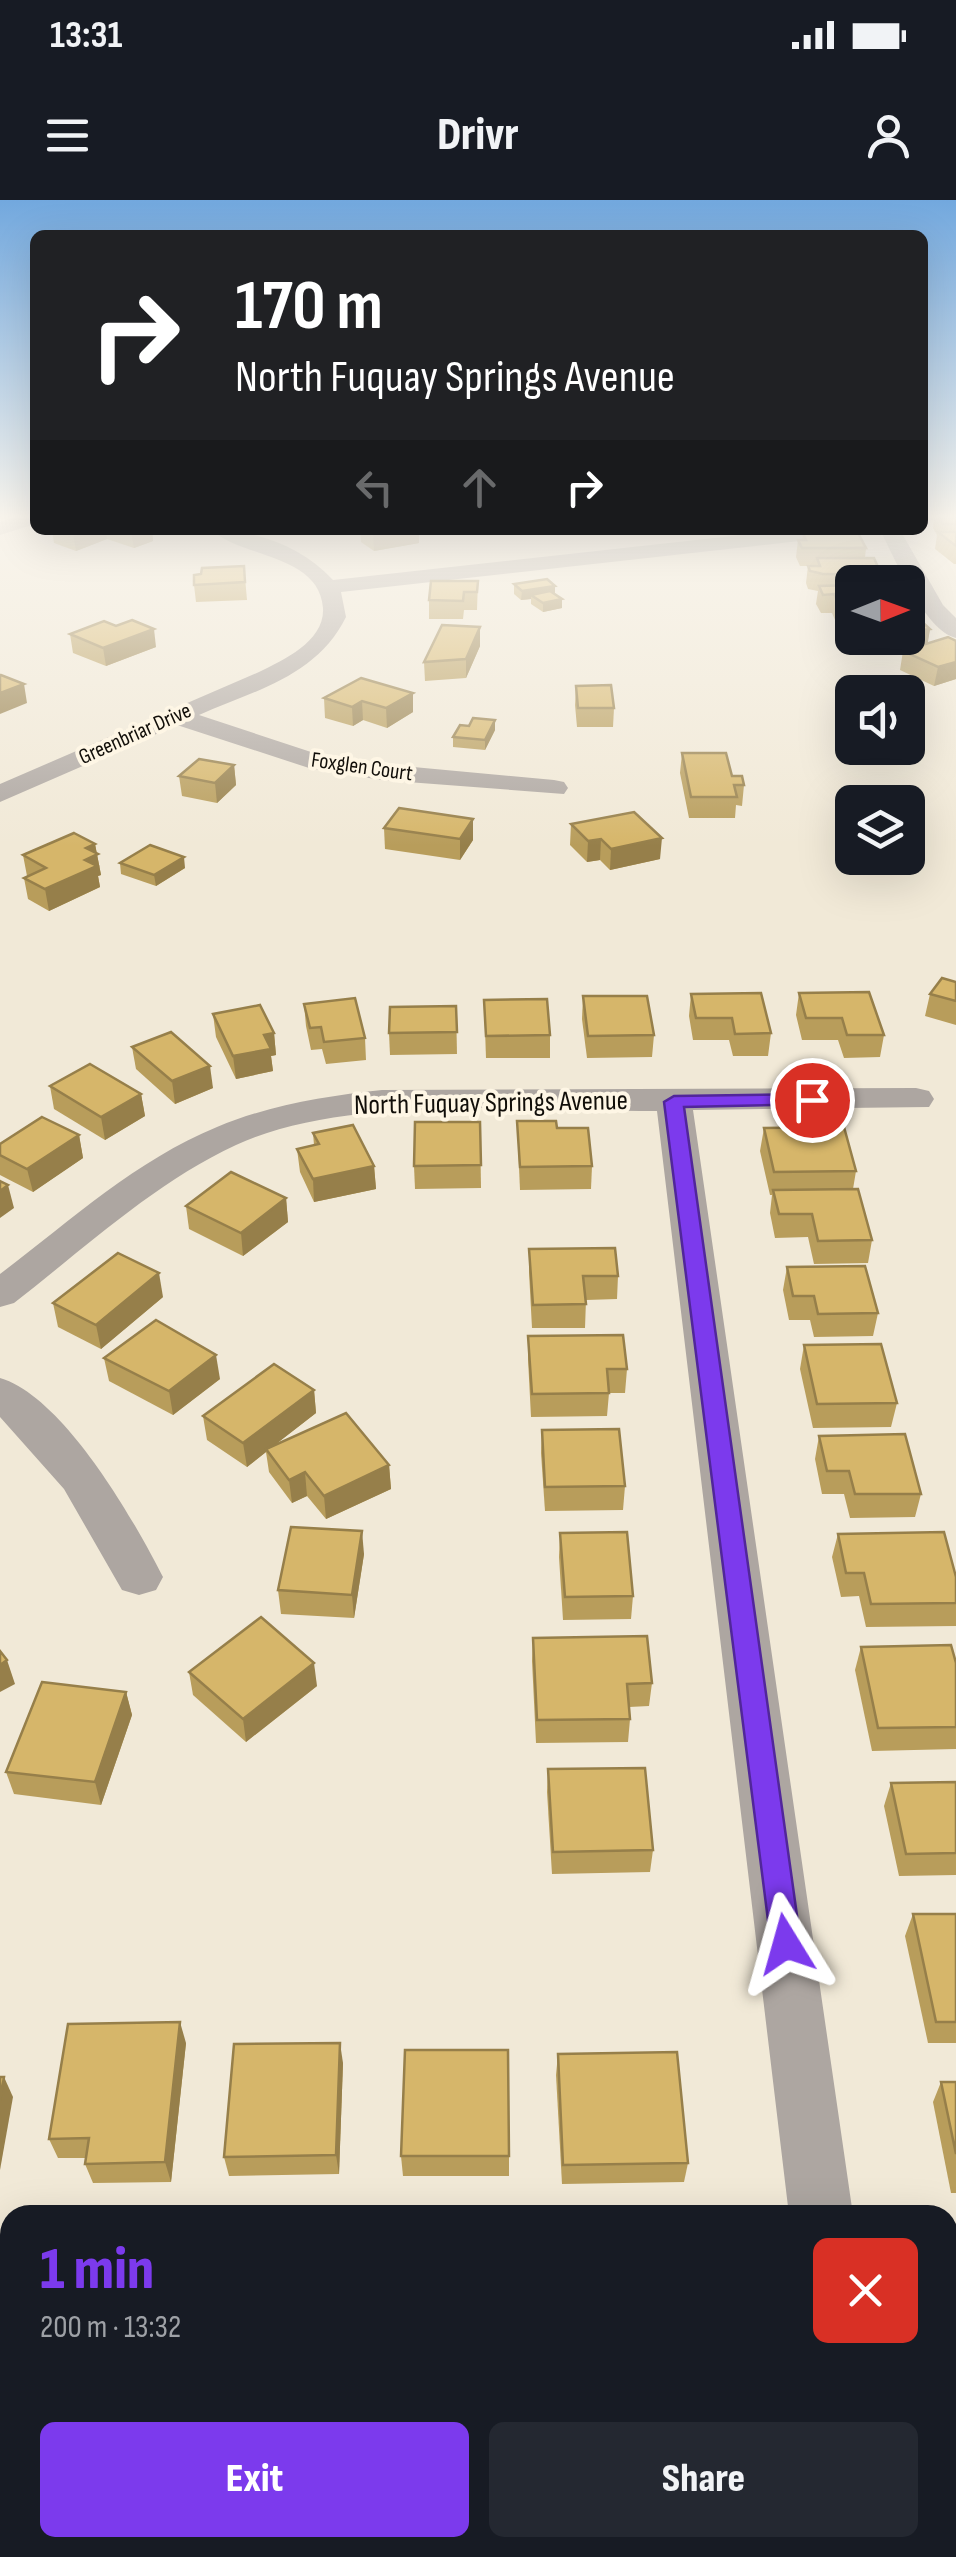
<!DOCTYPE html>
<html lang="en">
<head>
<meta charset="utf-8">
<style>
	:root { --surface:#171b24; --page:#242831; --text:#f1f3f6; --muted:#9ea1a6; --accent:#7c3aed }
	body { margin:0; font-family:"Sofia Sans Condensed",sans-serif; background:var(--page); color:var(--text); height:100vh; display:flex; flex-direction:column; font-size:38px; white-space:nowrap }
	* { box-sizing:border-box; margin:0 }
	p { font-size:32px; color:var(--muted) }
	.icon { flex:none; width:55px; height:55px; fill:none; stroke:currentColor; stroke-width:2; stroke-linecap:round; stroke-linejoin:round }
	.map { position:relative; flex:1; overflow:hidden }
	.drawer { position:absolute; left:0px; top:2005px; width:958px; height:352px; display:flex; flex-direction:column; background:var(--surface); border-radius:30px 30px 0 0; box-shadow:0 10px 40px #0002 }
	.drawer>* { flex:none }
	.top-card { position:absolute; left:30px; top:30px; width:898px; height:305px; border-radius:15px; box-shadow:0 10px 40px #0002; background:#202124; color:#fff; overflow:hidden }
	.needle { width:65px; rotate:89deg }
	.controls { position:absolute; left:835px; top:365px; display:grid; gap:20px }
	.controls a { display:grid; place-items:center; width:90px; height:90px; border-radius:15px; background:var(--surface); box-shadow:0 10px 40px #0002; font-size:50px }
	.pin { position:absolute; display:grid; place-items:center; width:85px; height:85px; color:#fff; margin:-42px; border:5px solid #fff; border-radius:50%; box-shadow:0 2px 10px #0007 }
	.me { position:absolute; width:110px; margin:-55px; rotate:352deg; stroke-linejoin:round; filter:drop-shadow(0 0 8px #0008) }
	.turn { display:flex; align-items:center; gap:35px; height:210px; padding:0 40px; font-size:45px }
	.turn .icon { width:130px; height:130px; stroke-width:2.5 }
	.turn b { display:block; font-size:70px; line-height:85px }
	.lanes { display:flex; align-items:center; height:95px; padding:0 40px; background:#0003; justify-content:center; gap:50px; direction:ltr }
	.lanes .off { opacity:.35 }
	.round { display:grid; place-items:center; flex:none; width:105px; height:105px; border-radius:15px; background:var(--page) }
	.head { display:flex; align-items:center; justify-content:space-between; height:170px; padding:0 40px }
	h1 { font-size:60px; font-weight:800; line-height:75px; color:var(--accent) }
	.cta { display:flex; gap:20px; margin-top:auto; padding:20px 40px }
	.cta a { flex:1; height:115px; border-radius:15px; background:var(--accent); color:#fff; font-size:40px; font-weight:800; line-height:115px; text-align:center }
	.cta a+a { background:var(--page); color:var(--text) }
	.status { display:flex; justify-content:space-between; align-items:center; height:70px; padding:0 50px; background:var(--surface); direction:ltr }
	.status svg { height:28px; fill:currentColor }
	header { display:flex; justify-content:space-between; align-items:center; height:130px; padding:0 40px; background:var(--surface); font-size:45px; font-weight:800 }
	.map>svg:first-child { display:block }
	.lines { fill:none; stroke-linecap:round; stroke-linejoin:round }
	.minor { fill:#ada6a1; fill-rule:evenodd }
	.wall { fill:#b89d5b }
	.shaded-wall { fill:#967f4a }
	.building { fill:#d6b66a; stroke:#967f4a; stroke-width:2.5 }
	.route { fill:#7c3aed; stroke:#51269a; stroke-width:2.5 }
	.labels { text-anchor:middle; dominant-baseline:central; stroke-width:8; stroke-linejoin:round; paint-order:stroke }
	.far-street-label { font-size:22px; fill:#110e09; stroke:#fef6e5 }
	.street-label { font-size:28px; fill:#110e09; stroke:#fef6e5 }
</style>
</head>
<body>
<div class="status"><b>13:31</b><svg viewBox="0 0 49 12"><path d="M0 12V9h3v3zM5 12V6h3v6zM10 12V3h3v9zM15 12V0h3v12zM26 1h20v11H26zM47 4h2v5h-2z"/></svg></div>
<header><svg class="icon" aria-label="menu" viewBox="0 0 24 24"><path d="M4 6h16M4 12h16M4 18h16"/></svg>Drivr<svg class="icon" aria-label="person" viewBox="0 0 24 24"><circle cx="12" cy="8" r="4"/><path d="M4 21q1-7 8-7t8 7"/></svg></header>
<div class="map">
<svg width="956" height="2357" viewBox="0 0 956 2357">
	<rect width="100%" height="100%" fill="#f1e9d7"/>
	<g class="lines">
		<!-- minor -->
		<g class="minor">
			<polygon points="18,316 35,316 35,324 0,335 0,322"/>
			<path d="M212 330C256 330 302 346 333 380L786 330H854L844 336 341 392 346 417C317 476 256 490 199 515L314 553 381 564 554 580 564 582 568 588 564 594 381 580 309 568 177 525 0 602V584L259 472C284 460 325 441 323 408 319 354 241 358 212 330Z"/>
			<path d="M880 330H900L943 405 956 418V438C924 430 895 358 880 330Z"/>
			<path d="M916 888 929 891 934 899 929 907 693 910 853 2015H789L657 911C533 911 349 893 236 945 154 983 85 1048 14 1103L0 1107V1074C69 1022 136 960 217 927 269 905 326 896 382 890Z"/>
			<path d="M0 1178C64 1197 134 1320 163 1377L156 1390 139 1395 122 1390 64 1289 0 1217Z"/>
			<rect x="0" y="2110" width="10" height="68"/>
			<polygon points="948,2113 956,2113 956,2181 948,2180"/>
			<polygon points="829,2348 901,2348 903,2357 831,2357"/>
		</g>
	</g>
	<!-- wall -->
	<g class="wall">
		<polygon points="927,316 956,316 956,364 954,364 935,349 937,335 933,328 934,320 929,320"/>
		<polygon points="52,330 152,330 153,341 134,348 107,339 76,351 54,343"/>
		<polygon points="360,330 419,330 419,343 374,351 361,342"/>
		<polygon points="803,333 866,348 865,358 881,374 880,382 852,382 852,420 835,420 832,413 821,413 816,404 818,391 808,389 806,383 808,366 816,366 800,366 796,357 798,340 802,340"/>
		<polygon points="244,366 247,400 196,402 194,385 201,374"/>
		<polygon points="478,381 477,410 464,410 463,419 429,419 429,400"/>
		<polygon points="514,384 555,394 562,408 543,412 531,404 531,399 521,400 514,394"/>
		<polygon points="480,427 480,446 466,478 425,481 424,462"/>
		<polygon points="852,427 852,438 908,438 930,429 927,444 956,441 956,479 934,486 900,470 903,451 906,450 879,453 851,439"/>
		<polygon points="70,434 156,447 106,466 73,453"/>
		<polygon points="576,486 614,508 613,527 577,527 575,505"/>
		<polygon points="413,493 413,512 387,528 363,520 353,526 325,518 324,498"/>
		<polygon points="495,530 485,550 453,547 453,537"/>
		<polygon points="682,553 744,585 742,606 736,605 735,618 689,618 680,573"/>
		<polygon points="234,565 236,585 217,603 182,596 179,576"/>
		<polygon points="473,619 473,640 460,660 385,649 384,628"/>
		<polygon points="571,624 660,659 610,670 600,660 587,662 570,645"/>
		<polygon points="95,644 101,675 98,676 100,687 49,711 28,699 24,678 27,676 23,655"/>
		<polygon points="120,663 185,668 156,686 121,674"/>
		<polygon points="956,782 956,825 925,816 930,794"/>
		<polygon points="799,793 884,835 880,857 844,858 838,840 802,840 796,815"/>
		<polygon points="691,794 771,833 768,856 733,856 729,840 693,840 689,816"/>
		<polygon points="583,796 654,835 652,857 587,858 582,819"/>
		<polygon points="484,800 550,835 550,858 486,858"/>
		<polygon points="304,804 365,838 366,860 326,864 322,849 311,850 306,826"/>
		<polygon points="456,806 457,854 390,855 389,833"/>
		<polygon points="213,814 274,833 276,855 271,856 273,871 236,879 216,837"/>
		<polygon points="132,847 213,888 175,904 136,869"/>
		<polygon points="50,886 141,894 145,916 105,940 54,909"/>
		<polygon points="517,921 557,928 592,966 591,989 520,990"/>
		<polygon points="480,922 481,988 415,989 414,966"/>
		<polygon points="764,928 856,971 853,989 872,1040 868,1063 814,1064 808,1037 775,1038 770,1013 772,995 770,995 760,951"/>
		<polygon points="313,933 374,966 376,989 314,1002 300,972 297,949 314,945"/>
		<polygon points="79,935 83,958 33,992 0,975 0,944"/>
		<polygon points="286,998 288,1022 243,1056 189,1029 186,1006"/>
		<polygon points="529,1049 618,1076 617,1099 586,1100 585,1128 532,1128 529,1072"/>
		<polygon points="787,1067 878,1113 873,1136 814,1137 810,1120 789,1120 783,1090"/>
		<polygon points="163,1097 101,1149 58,1127 53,1103"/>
		<polygon points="528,1136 627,1169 625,1193 609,1193 607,1216 531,1217 528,1159"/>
		<polygon points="804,1145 897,1203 891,1227 813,1228 800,1169"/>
		<polygon points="104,1158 220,1179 173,1215 109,1181"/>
		<polygon points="314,1190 316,1213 276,1244 389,1265 391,1289 326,1319 307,1296 292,1303 269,1272 266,1252 247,1267 207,1240 203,1216"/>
		<polygon points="542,1230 625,1286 623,1310 545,1311 541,1253"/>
		<polygon points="819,1236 921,1294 915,1317 850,1318 844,1294 822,1294 815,1259"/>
		<polygon points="560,1333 633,1396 631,1419 563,1420 559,1357"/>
		<polygon points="838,1334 956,1377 956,1426 866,1427 859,1396 841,1397 832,1357"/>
		<polygon points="364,1354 354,1418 281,1414 278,1390"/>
		<polygon points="533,1438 652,1483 649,1506 629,1507 630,1519 628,1542 536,1543 532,1461"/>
		<polygon points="861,1447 956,1463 956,1549 872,1551 855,1470"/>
		<polygon points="189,1472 317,1486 246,1542 193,1495"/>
		<polygon points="126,1492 132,1515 101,1605 14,1594 6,1572"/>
		<polygon points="548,1569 653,1650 650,1672 552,1674 547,1592"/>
		<polygon points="956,1582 956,1675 899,1676 884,1606 891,1583"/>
		<polygon points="913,1714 956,1714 956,1843 928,1843 905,1736"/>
		<polygon points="186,1843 171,1982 93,1983 85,1964 86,1958 58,1958 49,1939"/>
		<polygon points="558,1854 688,1963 684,1982 562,1984 556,1875"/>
		<polygon points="343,1863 339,1974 229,1976 224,1957"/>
		<polygon points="941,1882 956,1882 956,1993 951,1993 933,1902"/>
		<polygon points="401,1956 509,1956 509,1976 403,1976"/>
	</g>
	<!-- shaded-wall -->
	<g class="shaded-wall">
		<polygon points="83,330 106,330 107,339 76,351 73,333"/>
		<polygon points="134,330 152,330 153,341 134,348 131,331"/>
		<polygon points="395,330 419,330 419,343 374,351 373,334"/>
		<polygon points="555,386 555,395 531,395 531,399 521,400 522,391"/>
		<polygon points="562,399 562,408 543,412 543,403"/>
		<polygon points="480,427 480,446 466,478 466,459"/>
		<polygon points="154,429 156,447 106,466 103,448"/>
		<polygon points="930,429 927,448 879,453 881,438 908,438 908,432"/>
		<polygon points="956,462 956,479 934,486 938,467"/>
		<polygon points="24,484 27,503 0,514 0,493"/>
		<polygon points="413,493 413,512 387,528 386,508"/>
		<polygon points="362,501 363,520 353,526 352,507"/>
		<polygon points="495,520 495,530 485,550 485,540"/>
		<polygon points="234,565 236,585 217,603 215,583"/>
		<polygon points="473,619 473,640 460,660 460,639"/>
		<polygon points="662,638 660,659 610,670 611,649"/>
		<polygon points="601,639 600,660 587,662 588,641"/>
		<polygon points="95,644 101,675 98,676 100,687 49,711 45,689 86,648"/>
		<polygon points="184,657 185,668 156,686 154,675"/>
		<polygon points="274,833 276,855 271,856 273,871 236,879 233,856 264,835"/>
		<polygon points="210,866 213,888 175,904 172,881"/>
		<polygon points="141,894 145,916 105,940 101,917"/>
		<polygon points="79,935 83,958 33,992 27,969"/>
		<polygon points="374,966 376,989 314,1002 313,979"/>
		<polygon points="8,985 14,1008 0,1018 0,991"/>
		<polygon points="286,998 288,1022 243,1056 241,1033"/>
		<polygon points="159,1073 163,1097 101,1149 96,1125"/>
		<polygon points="216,1155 220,1179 173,1215 169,1191"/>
		<polygon points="314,1190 316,1213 267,1251 266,1249 266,1252 247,1267 243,1243"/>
		<polygon points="389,1265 391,1289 326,1319 324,1296"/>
		<polygon points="305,1272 307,1296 292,1303 289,1280"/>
		<polygon points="362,1331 364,1354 354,1418 352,1395"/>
		<polygon points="7,1460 15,1484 0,1492 0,1465"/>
		<polygon points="314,1463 317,1486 246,1542 243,1519"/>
		<polygon points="126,1492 132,1515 101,1605 95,1582"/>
		<polygon points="180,1822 186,1843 171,1982 165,1962"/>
		<polygon points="340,1843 343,1863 339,1974 336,1955"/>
		<polygon points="4,1877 13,1897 0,1970 0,1900"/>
		<polygon points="81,2348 92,2348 91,2357 80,2357"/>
	</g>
	<!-- building -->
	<g class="building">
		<polygon points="939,316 956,316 956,324 943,324"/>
		<polygon points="63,330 83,330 73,333"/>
		<polygon points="367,330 395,330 373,334"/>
		<polygon points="938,332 956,332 956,346"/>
		<polygon points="803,333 858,333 866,348 802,348 798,340 806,340"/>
		<polygon points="817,358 874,358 881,374 823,374 810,371 808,366 820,366"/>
		<polygon points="244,366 245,382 194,385 194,375 201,374 202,368"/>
		<polygon points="547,379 555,386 522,391 514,384"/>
		<polygon points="431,381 478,381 477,392 464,392 463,401 429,400"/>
		<polygon points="852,385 852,402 838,402 834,394 823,395 819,386"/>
		<polygon points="550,391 562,399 543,403 531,395"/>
		<polygon points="908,409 930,429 908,432"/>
		<polygon points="132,420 154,429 103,448 70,434 104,421 116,426"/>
		<polygon points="442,425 480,427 466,459 424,462"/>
		<polygon points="948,437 956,441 956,462 938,467 903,451"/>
		<polygon points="0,475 1,475 24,484 0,493"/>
		<polygon points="361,478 413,493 386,508 362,501 352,507 324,498"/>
		<polygon points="611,485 614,508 578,508 576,486"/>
		<polygon points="473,518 495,520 485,540 453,537 460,525 469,526"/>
		<polygon points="682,553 726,553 732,576 742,576 744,585 734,585 737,597 691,597"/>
		<polygon points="199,559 234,565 215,583 179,576"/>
		<polygon points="399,608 473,619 460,639 384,628"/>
		<polygon points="634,612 662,638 611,649 601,639 588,641 571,624"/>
		<polygon points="74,633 95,644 86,648 98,654 85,660 97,666 45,689 24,678 46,668 23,655"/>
		<polygon points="150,645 184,657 154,675 120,663"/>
		<polygon points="942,778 956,782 956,801 930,794"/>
		<polygon points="869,792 884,835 847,835 842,818 806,818 799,793"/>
		<polygon points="761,793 771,833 735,834 732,818 696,818 691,794"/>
		<polygon points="583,796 647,796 654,835 588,836"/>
		<polygon points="355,798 365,838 324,842 321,827 310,828 304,804"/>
		<polygon points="547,799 550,835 486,836 484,800"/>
		<polygon points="260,805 274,833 264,835 271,849 233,856 213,814"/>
		<polygon points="456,806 457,832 389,833 390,807"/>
		<polygon points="171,832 210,866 172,881 132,847"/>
		<polygon points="90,864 141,894 101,917 50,886"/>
		<polygon points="42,917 79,935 27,969 0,955 0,944"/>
		<polygon points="517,921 556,921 557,928 588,928 592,966 520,967"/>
		<polygon points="415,922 480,922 481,965 414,966"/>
		<polygon points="353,925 374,966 313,979 297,949 319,944 313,933"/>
		<polygon points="844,927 856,971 774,972 764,928"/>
		<polygon points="231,972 286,998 241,1033 186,1006"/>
		<polygon points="0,981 8,985 0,991"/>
		<polygon points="858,989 872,1040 818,1041 812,1014 779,1014 773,990"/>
		<polygon points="615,1048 618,1076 583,1076 586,1104 533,1105 529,1049"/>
		<polygon points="118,1053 159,1073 96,1125 53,1103"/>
		<polygon points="865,1066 878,1113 818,1114 814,1096 793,1096 787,1067"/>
		<polygon points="156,1120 216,1155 169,1191 104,1158"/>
		<polygon points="623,1135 627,1169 607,1169 609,1193 532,1194 528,1136"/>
		<polygon points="881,1144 897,1203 817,1204 804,1145"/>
		<polygon points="274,1164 314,1190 243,1243 203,1216"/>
		<polygon points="346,1213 389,1265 324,1296 305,1272 289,1280 266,1249"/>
		<polygon points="619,1229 625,1286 545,1287 542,1230"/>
		<polygon points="905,1234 921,1294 855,1294 849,1271 827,1271 819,1236"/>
		<polygon points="291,1327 362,1331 352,1395 278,1390"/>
		<polygon points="627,1332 633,1396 565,1397 560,1333"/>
		<polygon points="944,1332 956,1377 956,1403 871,1404 864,1373 846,1373 838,1334"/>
		<polygon points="261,1417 314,1463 243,1519 189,1472"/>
		<polygon points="647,1436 652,1483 627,1484 630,1519 537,1520 533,1438"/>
		<polygon points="951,1445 956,1463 956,1527 878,1528 861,1447"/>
		<polygon points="0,1451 7,1460 0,1465"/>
		<polygon points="42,1482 126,1492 95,1582 6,1572"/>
		<polygon points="645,1568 653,1650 553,1652 548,1569"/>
		<polygon points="956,1582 956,1653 906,1654 891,1583"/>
		<polygon points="913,1714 956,1714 956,1822 936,1822"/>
		<polygon points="180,1822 165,1962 85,1964 89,1938 49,1939 68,1824"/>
		<polygon points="340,1843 336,1955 224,1957 234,1844"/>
		<polygon points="405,1850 508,1850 509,1956 401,1956"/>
		<polygon points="677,1852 688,1963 563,1965 558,1854"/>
		<polygon points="0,1877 4,1877 0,1900"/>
		<polygon points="941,1882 956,1882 956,1954"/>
		<polygon points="0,2328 10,2328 10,2348 81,2348 80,2357 0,2357"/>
		<polygon points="250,2348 329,2348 328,2357 250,2357"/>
		<rect x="393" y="2348" width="133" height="9"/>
		<polygon points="599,2348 724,2348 725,2357 600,2357"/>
	</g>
	<!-- sky -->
	<linearGradient id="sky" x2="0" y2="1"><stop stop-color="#72a8de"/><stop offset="0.49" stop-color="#f9f5ed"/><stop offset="1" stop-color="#f9f5ed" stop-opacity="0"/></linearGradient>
	<rect width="956" height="646" fill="url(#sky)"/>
	<!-- route -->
	<polygon class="route" points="812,894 819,896 819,904 684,907 801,1744 797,1754 786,1758 775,1754 771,1744 664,902 674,896"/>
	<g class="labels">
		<!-- far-street labels -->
		<g class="far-street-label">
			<text transform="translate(135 534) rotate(-24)">Greenbriar Drive</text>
			<text transform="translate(362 567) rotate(8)">Foxglen Court</text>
		</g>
		<!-- street labels -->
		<g class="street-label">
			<text transform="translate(491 903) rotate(-1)">North Fuquay Springs Avenue</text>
		</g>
	</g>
</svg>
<div class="controls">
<a><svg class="needle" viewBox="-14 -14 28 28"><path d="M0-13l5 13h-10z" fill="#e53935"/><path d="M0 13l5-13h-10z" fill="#9ea1a6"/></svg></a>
<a><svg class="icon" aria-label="sound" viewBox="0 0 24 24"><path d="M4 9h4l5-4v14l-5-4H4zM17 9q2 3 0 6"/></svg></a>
<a><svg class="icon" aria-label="layers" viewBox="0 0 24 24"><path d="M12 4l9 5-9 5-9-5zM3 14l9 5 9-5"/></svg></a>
</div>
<div class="pin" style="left:812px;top:900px;background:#d93025"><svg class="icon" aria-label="arrive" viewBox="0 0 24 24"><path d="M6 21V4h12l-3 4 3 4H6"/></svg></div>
<svg class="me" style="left:786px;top:1744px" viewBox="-20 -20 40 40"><path d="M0-17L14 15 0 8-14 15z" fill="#7c3aed" stroke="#fff" stroke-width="4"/></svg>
<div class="top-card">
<div class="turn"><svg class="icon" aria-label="right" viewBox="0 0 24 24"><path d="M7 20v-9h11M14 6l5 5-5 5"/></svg><div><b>170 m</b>North Fuquay Springs Avenue</div></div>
<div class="lanes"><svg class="icon off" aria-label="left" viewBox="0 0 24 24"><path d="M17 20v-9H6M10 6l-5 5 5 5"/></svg><svg class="icon off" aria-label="ahead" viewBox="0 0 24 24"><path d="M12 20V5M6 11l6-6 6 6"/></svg><svg class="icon" aria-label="right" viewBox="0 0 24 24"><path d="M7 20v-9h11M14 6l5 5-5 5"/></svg></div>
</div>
<section class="drawer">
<div class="head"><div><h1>1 min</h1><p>200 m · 13:32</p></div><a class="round" style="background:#d93025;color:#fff"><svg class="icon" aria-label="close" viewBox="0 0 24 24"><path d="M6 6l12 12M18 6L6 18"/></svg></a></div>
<div class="cta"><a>Exit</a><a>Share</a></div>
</section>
</div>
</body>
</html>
